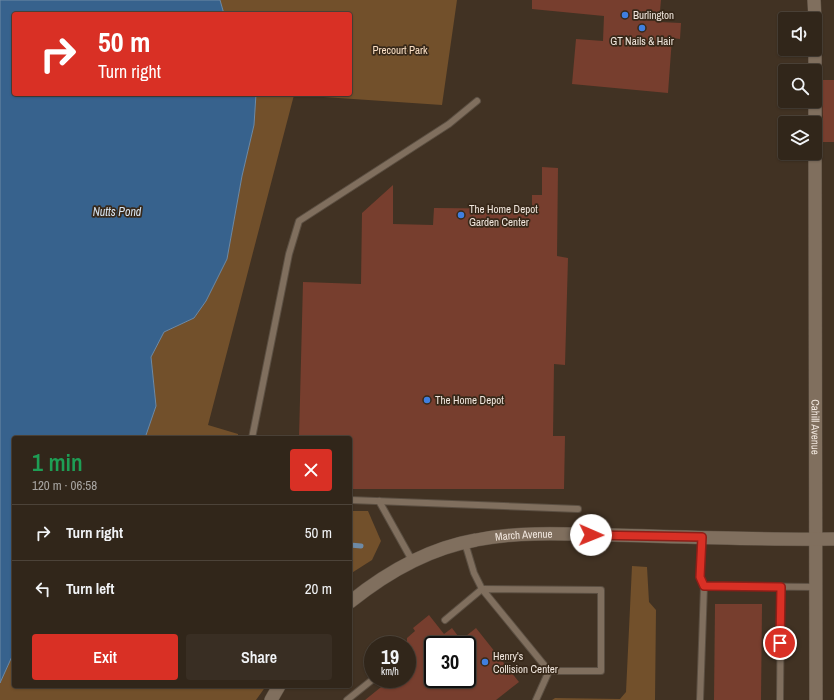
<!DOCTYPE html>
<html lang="en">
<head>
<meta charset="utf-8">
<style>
	:root { --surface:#31261a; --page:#392e23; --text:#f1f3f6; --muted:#a8a5a2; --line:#4c4339; --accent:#d93025 }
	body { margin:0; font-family:"Archivo Narrow",sans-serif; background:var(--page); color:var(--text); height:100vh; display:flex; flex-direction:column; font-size:15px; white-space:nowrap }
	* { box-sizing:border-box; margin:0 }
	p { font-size:13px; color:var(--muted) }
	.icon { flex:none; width:22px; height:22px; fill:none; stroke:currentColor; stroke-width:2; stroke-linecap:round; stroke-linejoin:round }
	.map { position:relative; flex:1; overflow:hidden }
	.side { position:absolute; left:12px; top:436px; width:340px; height:252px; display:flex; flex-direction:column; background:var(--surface); border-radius:4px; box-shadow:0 1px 3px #0004,0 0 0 1px var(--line) }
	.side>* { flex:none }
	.hud { position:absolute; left:12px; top:12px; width:340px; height:84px; border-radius:4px; box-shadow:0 1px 3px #0004,0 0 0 1px var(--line); background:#d93025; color:#fff; overflow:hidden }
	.tools { position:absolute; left:778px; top:12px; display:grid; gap:8px }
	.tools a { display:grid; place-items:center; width:44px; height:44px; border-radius:4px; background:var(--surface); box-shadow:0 1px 3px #0004,0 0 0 1px var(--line); font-size:20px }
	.speed { position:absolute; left:364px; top:636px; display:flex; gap:8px; font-size:20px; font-weight:700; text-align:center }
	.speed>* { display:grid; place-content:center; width:52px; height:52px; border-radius:50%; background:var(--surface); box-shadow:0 1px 3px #0004,0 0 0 1px var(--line); line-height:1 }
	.speed small { font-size:10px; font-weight:400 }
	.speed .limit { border:2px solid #111; border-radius:6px; background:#fff; color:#111 }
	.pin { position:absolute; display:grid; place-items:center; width:34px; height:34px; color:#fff; margin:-17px; border:2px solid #fff; border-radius:50%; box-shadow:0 1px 4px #0007 }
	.me { position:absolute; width:44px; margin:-22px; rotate:91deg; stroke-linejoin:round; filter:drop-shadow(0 0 3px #0008) }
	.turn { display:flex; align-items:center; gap:14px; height:84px; padding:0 20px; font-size:18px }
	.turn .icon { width:52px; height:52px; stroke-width:2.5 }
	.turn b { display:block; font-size:28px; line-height:34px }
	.round { display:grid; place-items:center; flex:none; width:42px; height:42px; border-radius:4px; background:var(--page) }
	.headline { display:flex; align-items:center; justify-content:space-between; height:68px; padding:0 20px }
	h1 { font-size:24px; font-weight:600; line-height:30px; color:#1e9e55 }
	.primary-button { display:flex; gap:8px; margin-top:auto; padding:8px 20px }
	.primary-button a { flex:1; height:46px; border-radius:4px; background:var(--accent); color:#fff; font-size:16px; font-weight:600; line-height:46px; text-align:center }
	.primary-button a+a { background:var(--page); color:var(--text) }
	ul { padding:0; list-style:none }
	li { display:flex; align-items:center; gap:12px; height:56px; padding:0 20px; border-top:1px solid var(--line) }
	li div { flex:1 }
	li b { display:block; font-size:15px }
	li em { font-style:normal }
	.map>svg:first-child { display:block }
	.green { fill:#72502b }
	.water { fill:#37628d; stroke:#6e8aa5 }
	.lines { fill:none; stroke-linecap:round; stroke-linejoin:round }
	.stream { stroke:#6e8aa5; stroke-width:5 }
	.building { fill:#773e2e; fill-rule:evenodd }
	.service-casing { stroke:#5b4f42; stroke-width:8 }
	.minor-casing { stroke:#5b4f42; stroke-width:14 }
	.service { stroke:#806f5e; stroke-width:6 }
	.minor { stroke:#806f5e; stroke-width:13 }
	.route-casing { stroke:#8d1f18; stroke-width:10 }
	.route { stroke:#d93025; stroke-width:7 }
	.shop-dot { fill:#3f7fe0; stroke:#372819; stroke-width:1.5 }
	.labels { text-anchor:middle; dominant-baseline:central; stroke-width:3.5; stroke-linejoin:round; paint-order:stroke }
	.poi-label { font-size:11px; fill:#f0e6dd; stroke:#372819; text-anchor:start }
	.park-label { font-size:11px; fill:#fadfc5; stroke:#372819 }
	.street-label { font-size:11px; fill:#f0e6dd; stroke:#372819 }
	.water-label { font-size:12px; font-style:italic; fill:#d6e3f0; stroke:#372819 }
</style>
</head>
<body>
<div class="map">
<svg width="834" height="700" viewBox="0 0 834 700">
	<rect width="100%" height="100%" fill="#413223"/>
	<!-- green -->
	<g class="green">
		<polygon points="220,0 457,0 442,105 294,95 208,425 238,434 238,438 145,438 156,406 151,357 164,332 194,318 206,301 227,259 242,176 254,125 256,94 350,94 350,14 224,14"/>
		<polygon points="350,511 368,511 381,541 372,560 350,574"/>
		<polygon points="632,566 647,567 649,602 656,610 655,700 552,700 555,698 620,699 626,692"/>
		<polygon points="14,652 14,686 266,686 256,700 0,700 0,683"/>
	</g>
	<!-- water -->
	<polygon class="water" points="0,0 220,0 224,14 14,14 14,94 256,94 254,125 242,176 227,259 206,301 194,318 164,332 151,357 156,406 145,438 14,438 14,652 0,683"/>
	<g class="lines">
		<!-- stream -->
		<polyline class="stream" points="350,545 361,546"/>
	</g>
	<!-- building -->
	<g class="building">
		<polygon points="532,0 661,0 659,22 681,23 680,39 672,38 668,93 572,84 576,39 603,41 604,16 532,9"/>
		<polygon points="822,80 834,80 834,142 821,142 821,128 823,123"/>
		<polygon points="542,167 558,168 557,256 568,258 565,365 554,364 553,436 565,436 564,489 350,489 350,438 299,438 303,282 361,284 362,213 393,185 393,224 433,225 434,208 532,209 532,195 542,195"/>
		<polygon points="715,604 762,604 761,700 714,700"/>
		<path d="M429 615 444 634 452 628 461 640 476 628 519 682 496 700H365L391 679H407V638L415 631 413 628ZM433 645H467V679H433Z"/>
	</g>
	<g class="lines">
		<!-- service casing -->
		<g class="service-casing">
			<g id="service">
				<polyline points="252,438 289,254 299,221 449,124 477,101"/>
				<polyline points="350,500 578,509"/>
				<polyline points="379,501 413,562"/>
				<polyline points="702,537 700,577 704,586 816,587"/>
				<polygon points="482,589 601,590 601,671 549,671"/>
				<polyline points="445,620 482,589 474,573 465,543"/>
				<polyline points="347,700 372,680"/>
				<polyline points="536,700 549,671"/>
				<polyline points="700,700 704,586"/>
				<polyline points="780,700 781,587"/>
			</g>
		</g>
		<!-- minor casing -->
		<g class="minor-casing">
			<g id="minor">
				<polyline points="814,0 815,19"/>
				<polyline points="815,49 815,71"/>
				<polyline points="815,101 815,123"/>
				<path id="s1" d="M815 153 816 700"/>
				<path id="s2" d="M350 602C386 573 430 548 476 540 521 531 568 534 613 535 686 537 760 540 834 539"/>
				<polyline points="271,700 279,686"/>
			</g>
		</g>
		<!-- service -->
		<use href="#service" class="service"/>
		<!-- minor -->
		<use href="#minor" class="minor"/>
	</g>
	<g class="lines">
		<!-- route casing -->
		<g class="route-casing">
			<polyline id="route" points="591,535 702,537 700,577 704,586 781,587 780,643"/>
		</g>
		<!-- route -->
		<use href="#route" class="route"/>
	</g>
	<!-- markers -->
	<g class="shop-dot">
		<circle cx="625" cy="15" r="4"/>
		<circle cx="642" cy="28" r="4"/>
		<circle cx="461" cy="215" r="4"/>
		<circle cx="427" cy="400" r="4"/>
		<circle cx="485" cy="662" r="4"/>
	</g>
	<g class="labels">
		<!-- poi labels -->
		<g class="poi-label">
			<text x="633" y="15">Burlington</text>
			<text x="642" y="41" text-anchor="middle">GT Nails &amp; Hair</text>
			<text x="469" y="209">The Home Depot<tspan x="469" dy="13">Garden Center</tspan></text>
			<text x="435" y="400">The Home Depot</text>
			<text x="493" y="656">Henry's<tspan x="493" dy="13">Collision Center</tspan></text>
		</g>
		<!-- park labels -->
		<g class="park-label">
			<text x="400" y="50">Precourt Park</text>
		</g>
		<!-- street labels -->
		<g class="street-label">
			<text stroke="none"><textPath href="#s1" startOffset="274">Cahill Avenue</textPath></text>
			<text stroke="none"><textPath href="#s2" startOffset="190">March Avenue</textPath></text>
		</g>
		<!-- water labels -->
		<g class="water-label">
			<text x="117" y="212">Nutts Pond</text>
		</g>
	</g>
</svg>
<div class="tools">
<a><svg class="icon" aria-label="sound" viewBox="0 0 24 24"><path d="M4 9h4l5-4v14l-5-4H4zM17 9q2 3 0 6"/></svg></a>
<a><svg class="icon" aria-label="search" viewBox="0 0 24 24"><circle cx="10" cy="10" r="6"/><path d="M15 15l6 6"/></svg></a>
<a><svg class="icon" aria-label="layers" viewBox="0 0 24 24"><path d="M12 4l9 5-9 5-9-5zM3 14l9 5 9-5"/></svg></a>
</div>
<div class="speed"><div>19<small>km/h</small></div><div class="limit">30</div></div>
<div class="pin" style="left:780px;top:643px;background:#d93025"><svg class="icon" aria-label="arrive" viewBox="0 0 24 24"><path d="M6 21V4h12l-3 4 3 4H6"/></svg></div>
<svg class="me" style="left:591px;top:535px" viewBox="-20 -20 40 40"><circle r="19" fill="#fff"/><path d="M0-13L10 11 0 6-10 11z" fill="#d93025"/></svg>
<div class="hud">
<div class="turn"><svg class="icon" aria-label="right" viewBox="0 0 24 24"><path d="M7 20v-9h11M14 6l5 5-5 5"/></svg><div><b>50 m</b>Turn right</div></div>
</div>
<section class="side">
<div class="headline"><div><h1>1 min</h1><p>120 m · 06:58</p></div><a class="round" style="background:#d93025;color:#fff"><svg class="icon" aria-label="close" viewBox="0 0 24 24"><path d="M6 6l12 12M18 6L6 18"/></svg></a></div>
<ul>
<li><svg class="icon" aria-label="right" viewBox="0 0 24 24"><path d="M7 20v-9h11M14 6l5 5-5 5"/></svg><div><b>Turn right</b></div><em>50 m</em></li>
<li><svg class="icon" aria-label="left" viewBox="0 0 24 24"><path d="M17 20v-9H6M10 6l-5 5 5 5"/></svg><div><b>Turn left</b></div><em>20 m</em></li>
</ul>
<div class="primary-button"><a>Exit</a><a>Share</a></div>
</section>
</div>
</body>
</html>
